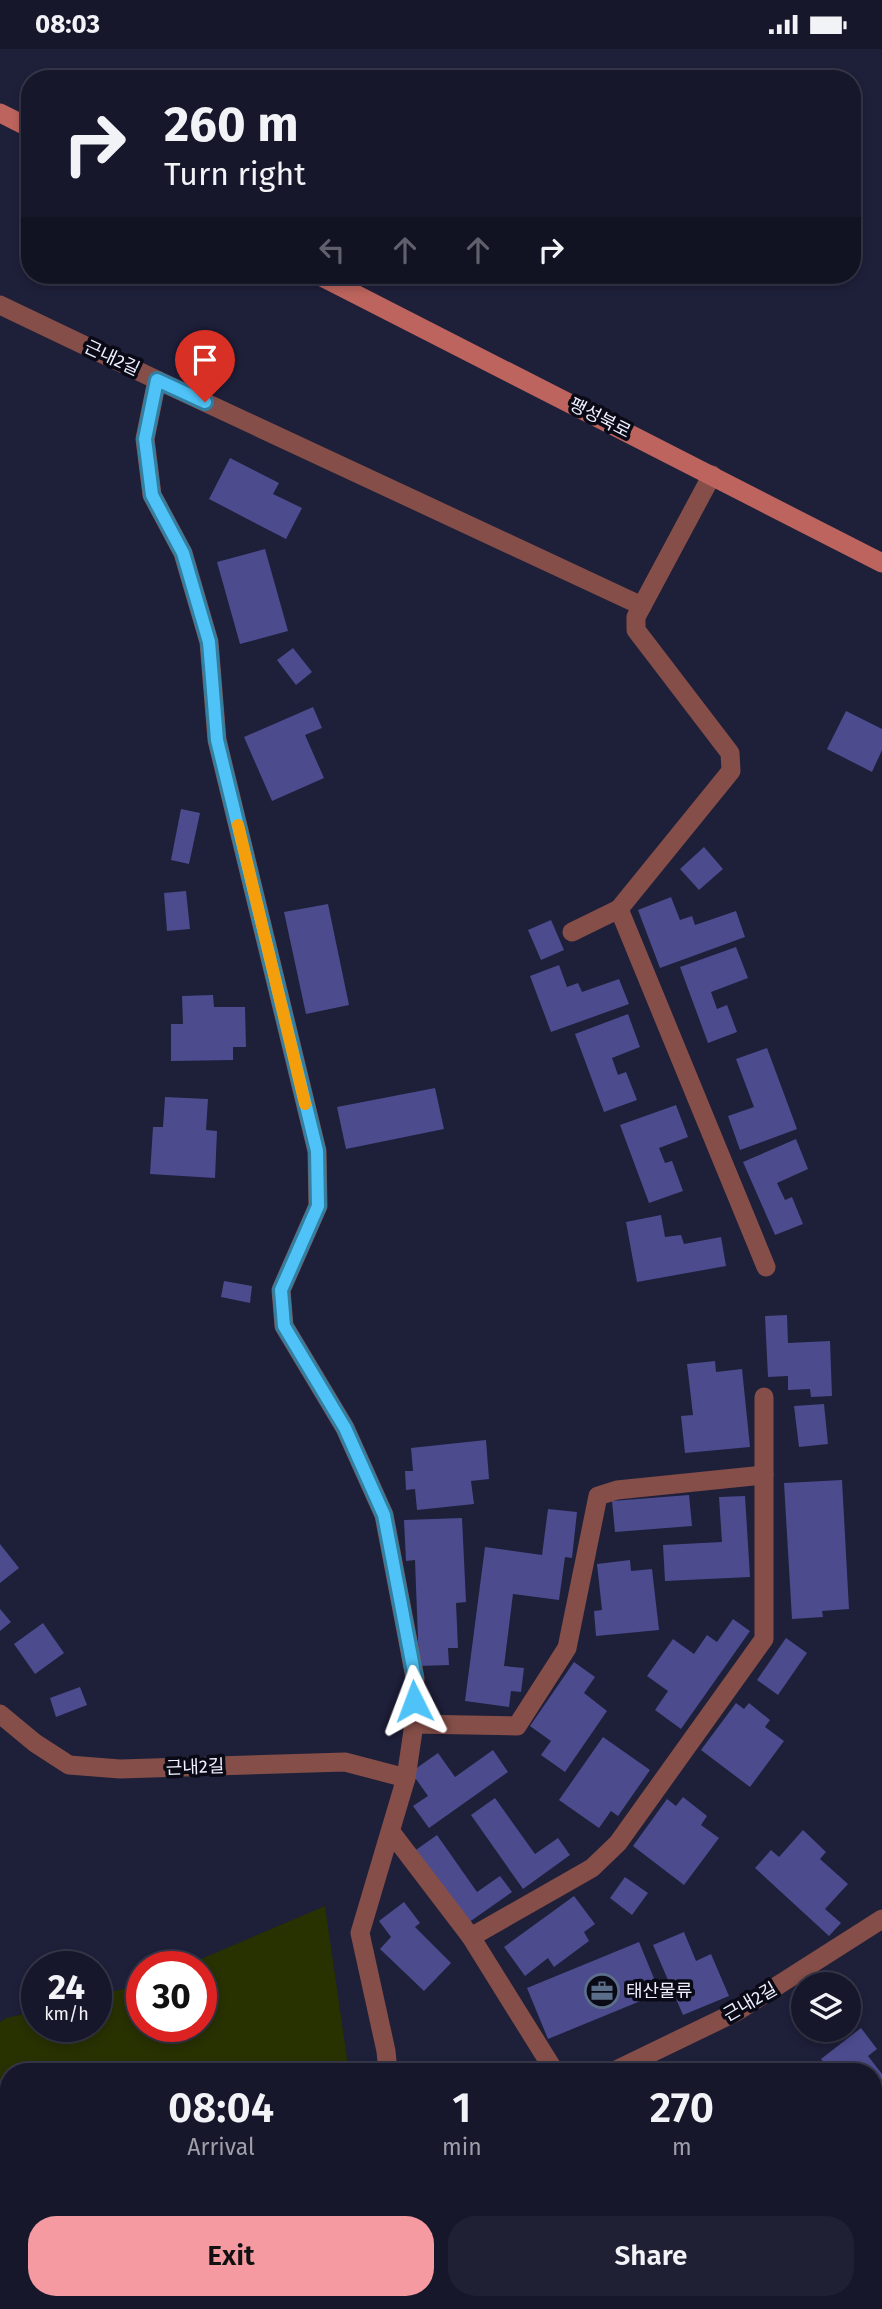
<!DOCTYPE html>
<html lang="en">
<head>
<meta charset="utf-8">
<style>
	:root { --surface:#16172b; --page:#1f2033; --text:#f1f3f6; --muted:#9e9fa9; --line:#353647; --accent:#f49aa0 }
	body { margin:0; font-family:"Fira Sans","Noto Sans KR",sans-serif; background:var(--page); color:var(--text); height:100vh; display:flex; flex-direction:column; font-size:26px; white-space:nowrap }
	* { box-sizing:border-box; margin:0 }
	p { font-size:23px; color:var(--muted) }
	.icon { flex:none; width:38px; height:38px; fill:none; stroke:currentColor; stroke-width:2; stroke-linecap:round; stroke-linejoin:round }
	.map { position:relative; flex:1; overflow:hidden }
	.side { position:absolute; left:0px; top:2014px; width:882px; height:247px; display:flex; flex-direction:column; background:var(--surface); border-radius:28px 28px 0 0; box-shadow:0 4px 10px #0003,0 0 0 2px var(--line) }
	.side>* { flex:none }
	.banner { position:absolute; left:21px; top:21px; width:840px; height:214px; border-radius:28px; box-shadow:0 4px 10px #0003,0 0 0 2px var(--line); background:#16172b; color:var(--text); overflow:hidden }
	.controls { position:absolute; left:791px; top:1923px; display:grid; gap:14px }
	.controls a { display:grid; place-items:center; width:70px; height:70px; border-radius:50%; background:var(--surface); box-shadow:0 4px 10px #0003,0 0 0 2px var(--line); font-size:35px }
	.speed { position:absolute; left:21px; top:1902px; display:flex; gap:14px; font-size:35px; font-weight:700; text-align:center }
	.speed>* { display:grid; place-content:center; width:91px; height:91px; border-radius:50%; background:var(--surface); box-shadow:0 4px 10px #0003,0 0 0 2px var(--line); line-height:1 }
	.speed small { font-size:18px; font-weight:400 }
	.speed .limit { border:10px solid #d22; background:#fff; color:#111 }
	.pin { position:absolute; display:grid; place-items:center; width:60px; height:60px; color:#fff; margin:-72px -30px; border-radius:50% 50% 50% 0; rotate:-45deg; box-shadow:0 0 7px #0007 }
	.pin .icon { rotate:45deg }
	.me { position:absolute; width:77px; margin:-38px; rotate:357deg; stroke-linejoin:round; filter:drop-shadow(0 0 5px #0008) }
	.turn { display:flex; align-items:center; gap:24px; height:147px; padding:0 28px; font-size:32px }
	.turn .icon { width:91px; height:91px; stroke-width:2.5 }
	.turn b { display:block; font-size:49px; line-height:60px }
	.lanes { display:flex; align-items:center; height:66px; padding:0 28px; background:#0003; justify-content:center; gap:35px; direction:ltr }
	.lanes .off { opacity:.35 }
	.eta { display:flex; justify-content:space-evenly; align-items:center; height:119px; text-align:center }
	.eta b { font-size:42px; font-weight:600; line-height:49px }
	.button { display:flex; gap:14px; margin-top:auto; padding:14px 28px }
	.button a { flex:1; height:80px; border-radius:28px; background:var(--accent); color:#111; font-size:28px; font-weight:600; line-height:80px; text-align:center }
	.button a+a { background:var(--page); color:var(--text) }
	.status { display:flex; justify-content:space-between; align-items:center; height:49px; padding:0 35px; background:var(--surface); direction:ltr }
	.status svg { height:19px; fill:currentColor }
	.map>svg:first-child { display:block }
	.green { fill:#283100 }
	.building { fill:#4c4b8e }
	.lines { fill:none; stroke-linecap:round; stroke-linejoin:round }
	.minor { stroke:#854e48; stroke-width:19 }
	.secondary { stroke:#bc645d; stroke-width:19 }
	.route-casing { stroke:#337fa1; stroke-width:18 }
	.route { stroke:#4fc3f7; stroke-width:12 }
	.slow { stroke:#f59e0b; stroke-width:12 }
	.labels { text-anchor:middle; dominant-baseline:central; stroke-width:7; stroke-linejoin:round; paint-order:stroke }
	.street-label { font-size:18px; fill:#eff0ff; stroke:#0a0a16 }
	.poi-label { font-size:18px; fill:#eff0ff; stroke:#0a0a16; text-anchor:start }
</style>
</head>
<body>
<div class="status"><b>08:03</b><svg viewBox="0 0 49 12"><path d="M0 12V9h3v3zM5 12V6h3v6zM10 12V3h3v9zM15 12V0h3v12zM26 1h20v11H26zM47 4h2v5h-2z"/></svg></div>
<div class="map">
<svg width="882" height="2260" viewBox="0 0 882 2260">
	<rect width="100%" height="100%" fill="#1e1f39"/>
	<!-- green -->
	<g class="green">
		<polygon points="325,1857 349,2023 9,2023 9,2067 0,2060 0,1973 6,1969 37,1962 37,1978 96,1978 96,1947 142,1935 142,1978 201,1978 201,1918 182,1918"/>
		<polygon points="336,2252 427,2252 439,2260 338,2260"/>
	</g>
	<!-- building -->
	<g class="building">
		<polygon points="230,409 279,434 273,445 302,459 286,490 209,450"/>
		<polygon points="265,500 288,582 240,595 217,513"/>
		<polygon points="293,599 312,623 296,636 277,611"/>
		<polygon points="313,658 322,679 305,686 324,729 272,752 244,688"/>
		<polygon points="846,662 882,680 882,701 872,723 827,700"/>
		<polygon points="181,760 200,764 189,815 171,811"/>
		<polygon points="704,798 723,820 699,841 680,820"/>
		<polygon points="186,842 190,880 167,882 164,844"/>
		<polygon points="671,848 680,871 692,867 695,876 736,862 745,888 660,919 638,861"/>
		<polygon points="328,855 349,956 306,965 284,863"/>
		<polygon points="551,871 564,901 541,911 528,881"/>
		<polygon points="736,898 748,929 711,943 717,960 727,956 737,983 708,994 680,918"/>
		<polygon points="559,916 567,938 578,934 582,943 619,930 629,955 551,983 530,927"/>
		<polygon points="213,946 214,958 245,958 246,998 233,998 233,1011 171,1012 171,975 183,975 182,947"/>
		<polygon points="628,965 640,998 612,1009 618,1026 626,1023 637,1051 604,1063 575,985"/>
		<polygon points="767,999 797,1080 740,1101 728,1067 754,1058 736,1010"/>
		<polygon points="435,1039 444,1080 346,1100 337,1058"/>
		<polygon points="165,1048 208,1050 206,1081 217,1082 215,1129 150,1125 153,1078 163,1078"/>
		<polygon points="676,1056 688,1088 659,1099 665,1114 672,1112 683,1142 649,1154 620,1076"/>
		<polygon points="796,1090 808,1120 777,1134 785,1151 792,1148 803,1175 775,1186 743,1113"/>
		<polygon points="661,1166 665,1188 681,1186 684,1195 721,1188 726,1217 637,1233 626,1173"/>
		<polygon points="224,1232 252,1237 250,1254 221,1248"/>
		<polygon points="787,1266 788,1294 830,1292 832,1347 811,1348 810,1340 788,1341 788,1327 768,1328 765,1267"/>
		<polygon points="715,1312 716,1323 742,1320 750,1398 685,1404 681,1367 693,1366 687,1315"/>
		<polygon points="824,1355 828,1395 799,1398 794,1357"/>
		<polygon points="486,1391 489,1430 471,1432 474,1455 417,1461 415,1440 406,1441 405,1422 413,1422 411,1399"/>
		<polygon points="842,1431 849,1560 822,1562 823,1568 792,1570 784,1434"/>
		<polygon points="689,1446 692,1477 615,1483 612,1452"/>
		<polygon points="745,1447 750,1528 665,1532 663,1496 722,1493 719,1448"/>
		<polygon points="548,1460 577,1463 572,1509 565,1508 559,1551 513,1545 504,1617 524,1619 521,1643 511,1642 509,1658 465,1652 485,1498 542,1506"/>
		<polygon points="462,1469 466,1553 456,1554 458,1599 448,1599 449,1616 419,1617 415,1511 406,1512 404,1471"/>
		<polygon points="0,1495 19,1519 0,1534"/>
		<polygon points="630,1511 631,1522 652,1520 659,1581 596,1587 594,1562 602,1561 597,1515"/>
		<polygon points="0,1560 11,1573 0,1582"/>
		<polygon points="733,1570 750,1582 681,1680 655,1661 668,1642 647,1627 673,1590 694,1605 707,1586 717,1593"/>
		<polygon points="43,1574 64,1604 35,1625 14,1595"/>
		<polygon points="786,1589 807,1604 778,1646 757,1631"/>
		<polygon points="574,1613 595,1628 584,1644 607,1662 565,1723 541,1706 551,1692 530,1677"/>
		<polygon points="80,1638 87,1656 56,1668 50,1649"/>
		<polygon points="736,1654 744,1660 749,1654 770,1671 765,1678 784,1692 750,1738 701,1701"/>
		<polygon points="603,1688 650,1721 618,1767 611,1762 599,1779 559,1751"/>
		<polygon points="493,1701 508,1723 429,1779 413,1757 428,1747 411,1723 438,1704 455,1728"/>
		<polygon points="683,1748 707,1767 701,1776 719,1789 684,1836 633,1797 667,1750 676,1757"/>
		<polygon points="495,1749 535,1805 558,1789 570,1806 523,1840 471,1766"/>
		<polygon points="803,1781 826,1803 820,1810 848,1835 825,1860 841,1874 829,1887 755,1819 771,1801 779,1808"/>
		<polygon points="437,1786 477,1843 500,1827 512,1843 465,1876 413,1803"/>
		<polygon points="625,1828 648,1844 632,1866 610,1849"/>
		<polygon points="574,1847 595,1875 584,1883 589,1892 554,1918 548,1909 525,1927 504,1898"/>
		<polygon points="404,1853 420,1874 415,1878 451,1914 424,1942 380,1900 391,1888 379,1872"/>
		<polygon points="684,1883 696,1912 711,1905 729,1947 683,1966 653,1896"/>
		<polygon points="639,1893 660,1944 548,1990 527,1939"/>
		<polygon points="861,1979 877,2000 868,2007 882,2025 882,2058 873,2064 873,2023 831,2023 821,2010"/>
		<polygon points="0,2156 9,2166 9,2241 6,2243 0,2236"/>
		<polygon points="881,2166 882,2238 873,2242 873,2170"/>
		<polygon points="55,2252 116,2252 108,2260 62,2260"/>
		<polygon points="137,2252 145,2252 154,2260 131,2260"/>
		<polygon points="193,2252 282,2252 279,2260 190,2260"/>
		<polygon points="522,2252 573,2252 576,2260 524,2260"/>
		<polygon points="602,2255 604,2260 588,2260 588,2259"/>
	</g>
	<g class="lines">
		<!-- minor -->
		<g class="minor">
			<polyline points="0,256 157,331 145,390 152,446 183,504 209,593 217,691 317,1102 318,1157 281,1241 284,1277 345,1379 384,1466 415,1629 414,1675 406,1729"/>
			<polyline points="157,331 642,557"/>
			<polyline points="712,426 636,568 636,581 730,704 731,722 619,860 766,1218"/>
			<polyline points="572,883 619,860"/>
			<polyline points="0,1665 35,1694 69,1716 120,1720 345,1713 406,1729 360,1884 386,2002 388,2023"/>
			<polyline points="414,1675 517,1677 567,1599 598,1447 617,1441 764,1426"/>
			<polyline points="391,1783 471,1888 555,2023"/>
			<polyline points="471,1888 592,1819 618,1794 764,1590 764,1348"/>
			<polyline points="612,2023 736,1963 882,1870"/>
			<polyline points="448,2252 450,2260"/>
		</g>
		<!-- secondary -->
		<g class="secondary">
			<polyline points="0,64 30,79"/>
			<polyline points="318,226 882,514"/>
		</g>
	</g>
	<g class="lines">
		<!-- route casing -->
		<g class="route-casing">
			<polyline id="route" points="205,353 157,331 145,390 152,446 183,504 209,593 217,691 317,1102 318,1157 281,1241 284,1277 345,1379 384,1466 415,1629 414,1652"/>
		</g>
		<!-- route -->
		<use href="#route" class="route"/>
		<!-- slow -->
		<polyline class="slow" points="238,776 305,1055"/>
	</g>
	<!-- icons -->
	<defs>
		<g id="office-ring" transform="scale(1.75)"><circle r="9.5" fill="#0a0a16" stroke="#5c6f8a" stroke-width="1.5"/><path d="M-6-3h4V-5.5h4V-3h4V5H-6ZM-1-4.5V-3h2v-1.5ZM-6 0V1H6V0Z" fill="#5c6f8a"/></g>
	</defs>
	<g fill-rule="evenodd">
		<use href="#office-ring" x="602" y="1942"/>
	</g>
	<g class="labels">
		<!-- street labels -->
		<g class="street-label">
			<text transform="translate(112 309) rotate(25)">근내2길</text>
			<text transform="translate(600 369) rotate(27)">팽성북로</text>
			<text transform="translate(195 1718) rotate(-2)">근내2길</text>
			<text transform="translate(750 1953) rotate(-30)">근내2길</text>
		</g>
		<!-- poi labels -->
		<g class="poi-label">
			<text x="626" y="1942">태산물류</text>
		</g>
	</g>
</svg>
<div class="controls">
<a><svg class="icon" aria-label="layers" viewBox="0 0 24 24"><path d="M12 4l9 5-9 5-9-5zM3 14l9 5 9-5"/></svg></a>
</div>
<div class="speed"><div>24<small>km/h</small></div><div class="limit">30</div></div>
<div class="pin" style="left:205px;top:353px;background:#d93025"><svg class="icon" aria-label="arrive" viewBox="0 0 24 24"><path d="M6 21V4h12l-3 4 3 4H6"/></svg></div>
<svg class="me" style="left:414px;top:1652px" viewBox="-20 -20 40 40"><path d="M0-17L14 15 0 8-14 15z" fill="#4fc3f7" stroke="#fff" stroke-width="4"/></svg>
<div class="banner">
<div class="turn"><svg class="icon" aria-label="right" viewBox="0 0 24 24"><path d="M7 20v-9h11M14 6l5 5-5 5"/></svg><div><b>260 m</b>Turn right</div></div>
<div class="lanes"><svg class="icon off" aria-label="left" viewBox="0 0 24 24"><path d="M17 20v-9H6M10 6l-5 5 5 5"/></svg><svg class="icon off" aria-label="ahead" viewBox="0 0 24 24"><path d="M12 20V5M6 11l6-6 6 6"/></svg><svg class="icon off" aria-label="ahead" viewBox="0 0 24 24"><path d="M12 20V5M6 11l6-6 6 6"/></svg><svg class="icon" aria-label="right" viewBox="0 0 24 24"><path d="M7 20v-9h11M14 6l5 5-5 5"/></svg></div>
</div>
<section class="side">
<div class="eta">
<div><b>08:04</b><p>Arrival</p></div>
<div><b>1</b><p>min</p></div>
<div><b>270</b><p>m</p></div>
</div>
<div class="button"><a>Exit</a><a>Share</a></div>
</section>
</div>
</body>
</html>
